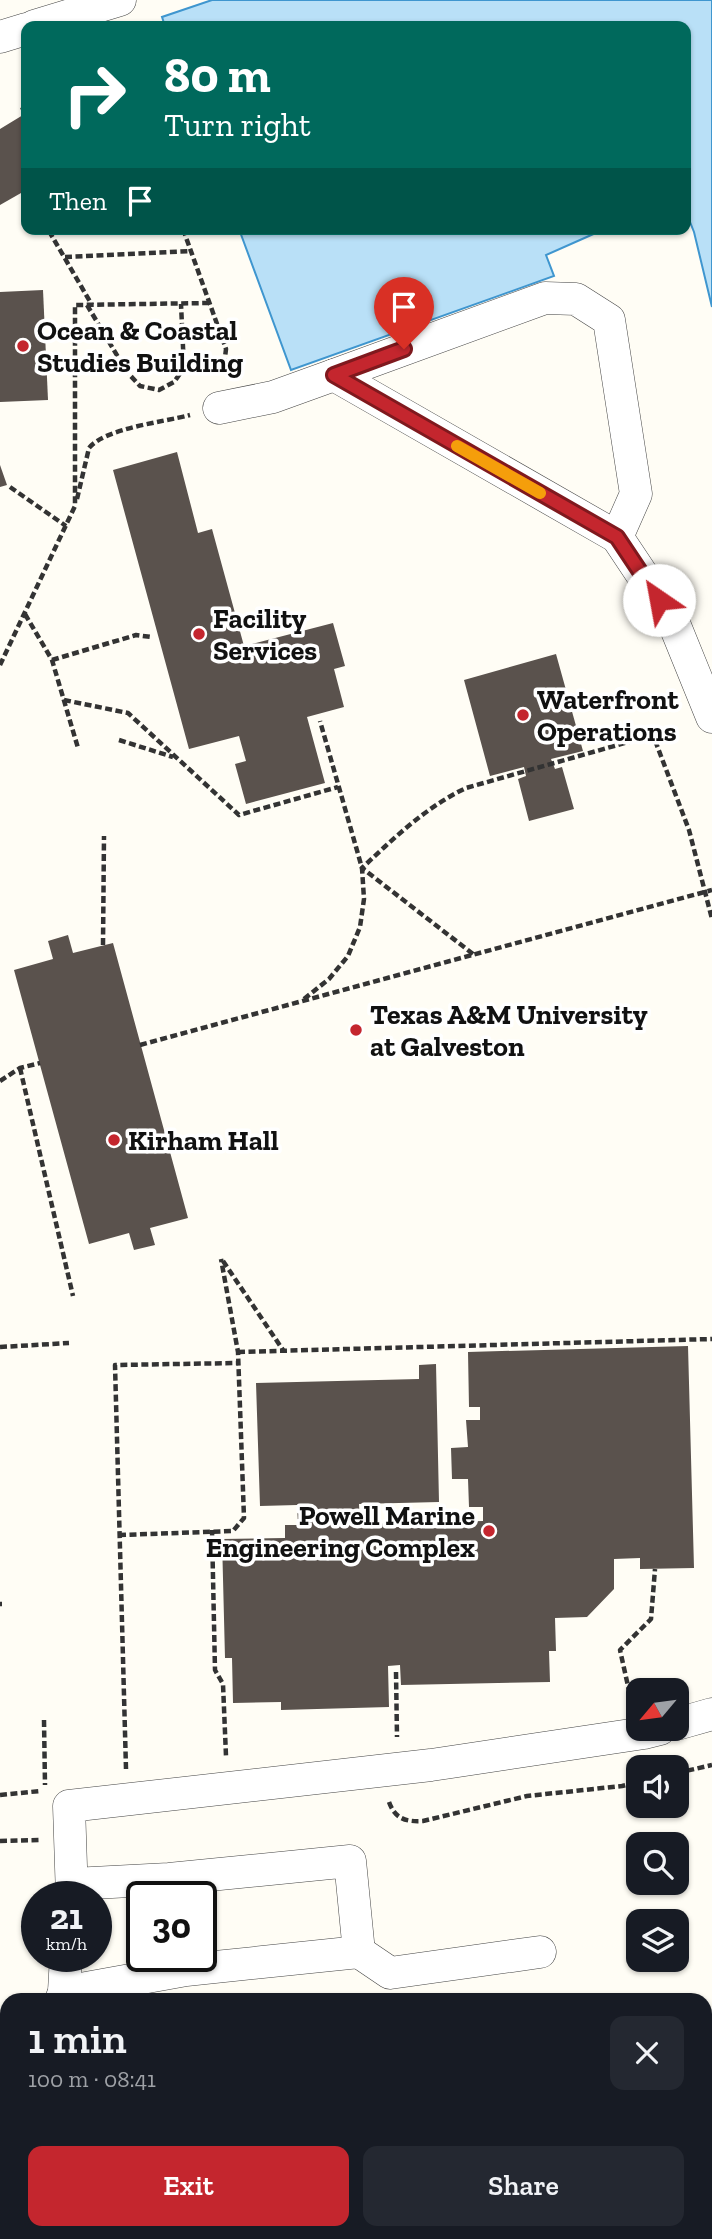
<!DOCTYPE html>
<html lang="en">
<head>
<meta charset="utf-8">
<style>
	:root { --surface:#171b24; --page:#242831; --text:#f1f3f6; --muted:#9ea1a6; --accent:#c4262e }
	body { margin:0; font-family:"Zilla Slab",serif; background:var(--page); color:var(--text); height:100vh; display:flex; flex-direction:column; font-size:26px; white-space:nowrap }
	* { box-sizing:border-box; margin:0 }
	p { font-size:23px; color:var(--muted) }
	.icon { flex:none; width:38px; height:38px; fill:none; stroke:currentColor; stroke-width:2; stroke-linecap:round; stroke-linejoin:round }
	.map { position:relative; flex:1; overflow:hidden }
	.panel { position:absolute; left:0px; top:1993px; width:712px; height:247px; display:flex; flex-direction:column; background:var(--surface); border-radius:21px 21px 0 0; box-shadow:0 2px 5px #0004 }
	.panel>* { flex:none }
	.banner { position:absolute; left:21px; top:21px; width:670px; height:214px; border-radius:14px; box-shadow:0 2px 5px #0004; background:#00695c; color:#fff; overflow:hidden }
	.needle { width:46px; rotate:241deg }
	.controls { position:absolute; left:626px; top:1678px; display:grid; gap:14px }
	.controls a { display:grid; place-items:center; width:63px; height:63px; border-radius:14px; background:var(--surface); box-shadow:0 2px 5px #0004; font-size:35px }
	.speed { position:absolute; left:21px; top:1881px; display:flex; gap:14px; font-size:35px; font-weight:700; text-align:center }
	.speed>* { display:grid; place-content:center; width:91px; height:91px; border-radius:50%; background:var(--surface); box-shadow:0 2px 5px #0004; line-height:1 }
	.speed small { font-size:18px; font-weight:400 }
	.speed .limit { border:4px solid #111; border-radius:10px; background:#fff; color:#111 }
	.pin { position:absolute; display:grid; place-items:center; width:60px; height:60px; color:#fff; margin:-72px -30px; border-radius:50% 50% 50% 0; rotate:-45deg; box-shadow:0 0 7px #0007 }
	.pin .icon { rotate:45deg }
	.me { position:absolute; width:77px; margin:-38px; rotate:327deg; stroke-linejoin:round; filter:drop-shadow(0 0 5px #0008) }
	.turn { display:flex; align-items:center; gap:24px; height:147px; padding:0 28px; font-size:32px }
	.turn .icon { width:91px; height:91px; stroke-width:2.5 }
	.turn b { display:block; font-size:49px; line-height:60px }
	.then { display:flex; align-items:center; height:66px; padding:0 28px; background:#0003; gap:14px; font-size:26px }
	.round { display:grid; place-items:center; flex:none; width:74px; height:74px; border-radius:14px; background:var(--page) }
	.headline { display:flex; align-items:center; justify-content:space-between; height:119px; padding:0 28px }
	h1 { font-size:42px; font-weight:600; line-height:52px }
	.primary-button { display:flex; gap:14px; margin-top:auto; padding:14px 28px }
	.primary-button a { flex:1; height:80px; border-radius:14px; background:var(--accent); color:#fff; font-size:28px; font-weight:600; line-height:80px; text-align:center }
	.primary-button a+a { background:var(--page); color:var(--text) }
	.map>svg:first-child { display:block }
	.water { fill:#b9e0f7; stroke:#3f96cf; stroke-width:2 }
	.building { fill:#5a524d }
	.lines { fill:none; stroke-linecap:round; stroke-linejoin:round }
	.minor-casing { stroke:#444; stroke-width:33 }
	.major-casing { stroke:#222; stroke-width:40 }
	.path { stroke:#333; stroke-width:4.5; stroke-dasharray:7 3.5; stroke-linecap:butt }
	.minor { stroke:#fff; stroke-width:32 }
	.major { stroke:#f9d66b; stroke-width:38 }
	.route-casing { stroke:#7f191e; stroke-width:18 }
	.route { stroke:#c4262e; stroke-width:12 }
	.slow { stroke:#f59e0b; stroke-width:12 }
	.poi-dot { fill:#c4262e; stroke:#fff; stroke-width:2.5 }
	.labels { text-anchor:middle; dominant-baseline:central; stroke-width:7; stroke-linejoin:round; paint-order:stroke }
	.poi-label { font-size:28px; font-weight:bold; fill:#111; stroke:#fff; text-anchor:start }
</style>
</head>
<body>
<div class="map">
<svg width="712" height="2239" viewBox="0 0 712 2239">
	<rect width="100%" height="100%" fill="#fffdf5"/>
	<!-- water -->
	<g class="water">
		<polygon points="212,0 712,0 712,307 694,232 686,212 686,26 165,26 162,17"/>
		<polygon points="239,229 598,229 598,232 546,255 554,276 291,370"/>
		<polygon points="712,2030 712,2239 687,2239 684,2233 705,2233 705,2039"/>
	</g>
	<!-- building -->
	<g class="building">
		<polygon points="26,106 26,202 21,193 0,205 0,129 23,115 20,108"/>
		<polygon points="43,290 48,400 0,402 0,292"/>
		<polygon points="177,452 198,533 212,529 244,646 333,623 345,666 334,669 344,707 307,717 325,783 246,804 235,764 246,761 239,736 189,749 113,470"/>
		<polygon points="0,465 7,485 0,487"/>
		<polygon points="556,654 583,751 551,759 555,769 562,767 574,809 529,821 518,779 526,776 524,767 490,776 464,680"/>
		<polygon points="68,935 73,953 113,943 188,1218 150,1228 155,1245 134,1250 129,1233 89,1244 14,970 53,959 48,941"/>
		<polygon points="688,1346 694,1568 640,1569 640,1558 614,1559 614,1589 587,1617 555,1618 556,1651 549,1651 550,1682 401,1685 400,1665 388,1666 389,1707 281,1710 281,1702 233,1703 232,1658 225,1658 222,1539 285,1538 285,1525 298,1525 297,1505 260,1506 256,1383 419,1379 419,1365 436,1364 439,1502 359,1504 360,1524 483,1521 483,1507 469,1507 468,1479 452,1479 451,1448 468,1447 466,1420 480,1420 480,1407 469,1407 468,1352"/>
	</g>
	<g class="lines">
		<!-- minor casing -->
		<g class="minor-casing">
			<g id="minor">
				<polyline points="34,26 120,0"/>
				<polyline points="0,37 26,29"/>
				<polyline points="334,375 545,298 576,299 609,320 636,494 617,537"/>
				<polyline points="219,408 273,397 334,375 617,537 673,621 712,717"/>
				<polyline points="677,1724 712,1714"/>
				<polyline points="72,1897 69,1806 431,1765 644,1733 660,1729"/>
				<polyline points="359,1952 390,1973 540,1952"/>
				<polyline points="64,1992 186,1970 359,1952 350,1861 169,1879 73,1884"/>
				<polyline points="61,2000 64,1992 66,1956"/>
				<polyline points="2,2209 7,2239"/>
			</g>
		</g>
		<!-- major casing -->
		<g class="major-casing">
			<g id="major">
				<polyline points="705,2196 712,2196"/>
				<polyline points="0,2209 7,2209"/>
			</g>
		</g>
		<!-- path -->
		<g class="path">
			<polyline points="183,229 226,349 224,366 226,374"/>
			<polyline points="49,231 92,305"/>
			<polyline points="65,257 191,251"/>
			<polyline points="87,305 127,372 140,386 159,390 174,382 184,368 181,304"/>
			<polyline points="10,487 66,526"/>
			<path d="M77 499 89 448C105 428 164 422 190 415"/>
			<polyline points="25,614 52,660 78,748"/>
			<polyline points="52,660 136,635 151,637"/>
			<polyline points="0,665 75,506 75,305 209,303"/>
			<polyline points="64,700 128,713 239,815 338,787"/>
			<polyline points="119,740 173,757"/>
			<polyline points="103,945 104,836"/>
			<path d="M473 954 362 868C394 838 426 807 466 788L653 735 689 830 712 919"/>
			<polyline points="304,999 329,979 348,956 360,927 364,899 362,868 320,721"/>
			<polyline points="140,1045 712,890"/>
			<polyline points="20,1068 73,1296"/>
			<polyline points="0,1081 20,1068 40,1063"/>
			<polyline points="223,1261 283,1350"/>
			<polyline points="0,1347 69,1343"/>
			<polyline points="238,1352 712,1339"/>
			<polyline points="212,1530 215,1670 223,1684 226,1756"/>
			<polyline points="119,1535 233,1531 244,1518 238,1352 221,1259"/>
			<polyline points="0,1604 2,1604"/>
			<polyline points="396,1672 397,1737"/>
			<polyline points="632,1704 620,1650 651,1619 655,1569"/>
			<polyline points="44,1720 45,1785"/>
			<polyline points="126,1769 115,1365 238,1363"/>
			<polyline points="677,1773 712,1765"/>
			<polyline points="0,1795 40,1791"/>
			<path d="M389 1802C395 1819 406 1822 423 1821L527 1796 622 1786 639 1782"/>
			<polyline points="0,1841 41,1840"/>
			<polyline points="1,2144 6,2127 3,2084 7,2063"/>
		</g>
		<!-- minor -->
		<use href="#minor" class="minor"/>
		<!-- major -->
		<use href="#major" class="major"/>
	</g>
	<g class="lines">
		<!-- route casing -->
		<g class="route-casing">
			<polyline id="route" points="404,349 334,375 617,537 659,600"/>
		</g>
		<!-- route -->
		<use href="#route" class="route"/>
		<!-- slow -->
		<polyline class="slow" points="457,446 540,493"/>
	</g>
	<!-- markers -->
	<g class="poi-dot">
		<circle cx="23" cy="346" r="7"/>
		<circle cx="199" cy="634" r="7"/>
		<circle cx="523" cy="715" r="7"/>
		<circle cx="356" cy="1030" r="7"/>
		<circle cx="114" cy="1140" r="7"/>
		<circle cx="489" cy="1531" r="7"/>
	</g>
	<g class="labels">
		<!-- poi labels -->
		<g class="poi-label">
			<text x="37" y="330">Ocean &amp; Coastal<tspan x="37" dy="32">Studies Building</tspan></text>
			<text x="213" y="618">Facility<tspan x="213" dy="32">Services</tspan></text>
			<text x="537" y="699">Waterfront<tspan x="537" dy="32">Operations</tspan></text>
			<text x="370" y="1014">Texas A&amp;M University<tspan x="370" dy="32">at Galveston</tspan></text>
			<text x="128" y="1140">Kirham Hall</text>
			<text x="475" y="1515" text-anchor="end">Powell Marine<tspan x="475" dy="32">Engineering Complex</tspan></text>
		</g>
	</g>
</svg>
<div class="controls">
<a><svg class="needle" viewBox="-14 -14 28 28"><path d="M0-13l5 13h-10z" fill="#e53935"/><path d="M0 13l5-13h-10z" fill="#9ea1a6"/></svg></a>
<a><svg class="icon" aria-label="sound" viewBox="0 0 24 24"><path d="M4 9h4l5-4v14l-5-4H4zM17 9q2 3 0 6"/></svg></a>
<a><svg class="icon" aria-label="search" viewBox="0 0 24 24"><circle cx="10" cy="10" r="6"/><path d="M15 15l6 6"/></svg></a>
<a><svg class="icon" aria-label="layers" viewBox="0 0 24 24"><path d="M12 4l9 5-9 5-9-5zM3 14l9 5 9-5"/></svg></a>
</div>
<div class="speed"><div>21<small>km/h</small></div><div class="limit">30</div></div>
<div class="pin" style="left:404px;top:349px;background:#d93025"><svg class="icon" aria-label="arrive" viewBox="0 0 24 24"><path d="M6 21V4h12l-3 4 3 4H6"/></svg></div>
<svg class="me" style="left:659px;top:600px" viewBox="-20 -20 40 40"><circle r="19" fill="#fff"/><path d="M0-13L10 11 0 6-10 11z" fill="#c4262e"/></svg>
<div class="banner">
<div class="turn"><svg class="icon" aria-label="right" viewBox="0 0 24 24"><path d="M7 20v-9h11M14 6l5 5-5 5"/></svg><div><b>80 m</b>Turn right</div></div>
<div class="then">Then<svg class="icon" aria-label="arrive" viewBox="0 0 24 24"><path d="M6 21V4h12l-3 4 3 4H6"/></svg></div>
</div>
<section class="panel">
<div class="headline"><div><h1>1 min</h1><p>100 m · 08:41</p></div><a class="round"><svg class="icon" aria-label="close" viewBox="0 0 24 24"><path d="M6 6l12 12M18 6L6 18"/></svg></a></div>
<div class="primary-button"><a>Exit</a><a>Share</a></div>
</section>
</div>
</body>
</html>
